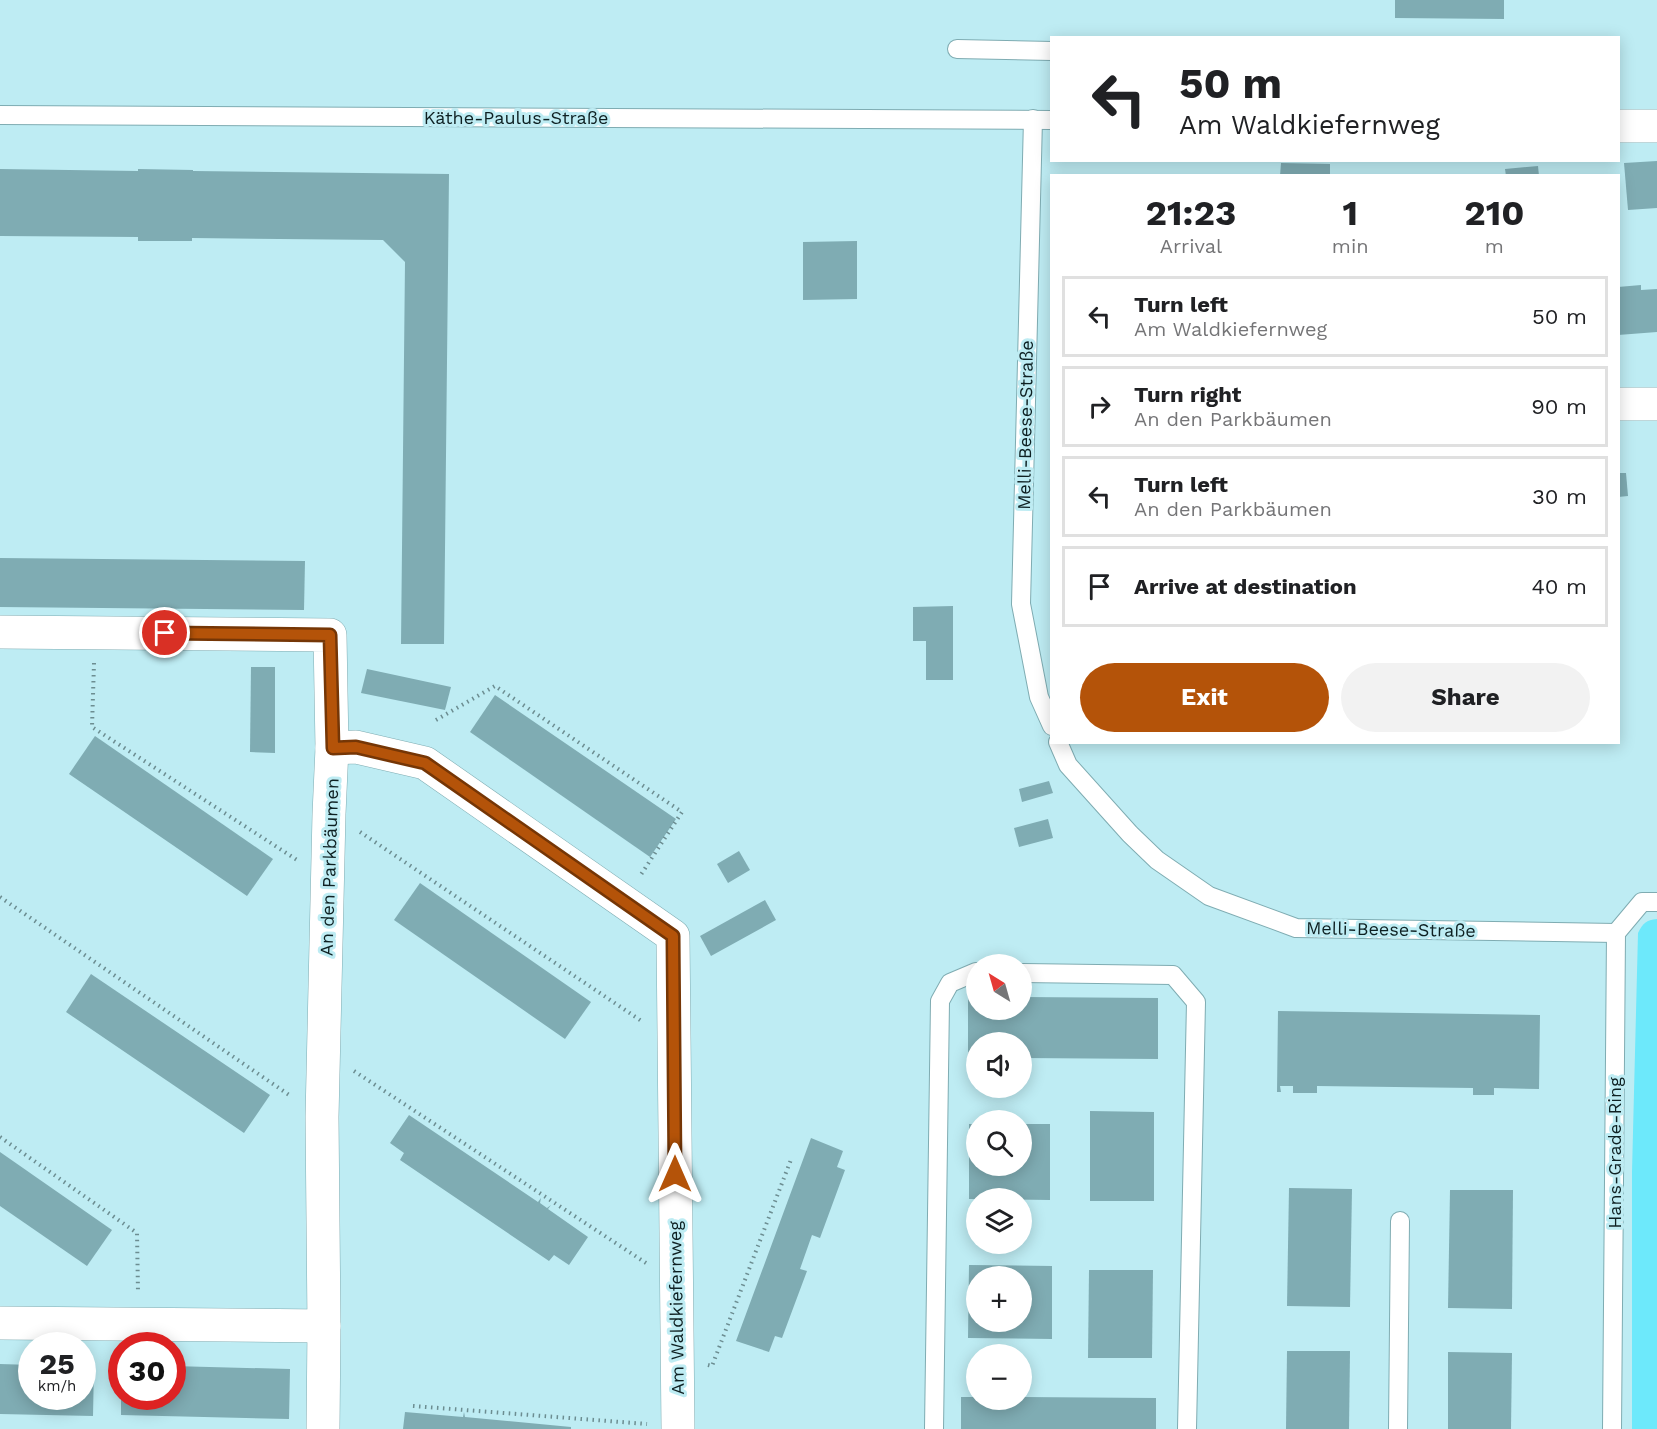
<!DOCTYPE html>
<html lang="en">
<head>
<meta charset="utf-8">
<style>
	:root { --surface:#fff; --page:#f2f2f2; --text:#202124; --muted:#757577; --line:#e0e0e0; --accent:#b45309 }
	body { margin:0; font-family:"Work Sans",sans-serif; background:var(--page); color:var(--text); height:100vh; display:flex; flex-direction:column; font-size:22px; white-space:nowrap }
	* { box-sizing:border-box; margin:0 }
	p { font-size:20px; color:var(--muted) }
	.icon { flex:none; width:33px; height:33px; fill:none; stroke:currentColor; stroke-width:2; stroke-linecap:round; stroke-linejoin:round }
	.map { position:relative; flex:1; overflow:hidden }
	.details { position:absolute; left:1050px; top:174px; width:570px; height:570px; display:flex; flex-direction:column; background:var(--surface); border-radius:0px; box-shadow:0 3px 15px #0003 }
	.details>* { flex:none }
	.banner { position:absolute; left:1050px; top:36px; width:570px; height:126px; border-radius:0px; box-shadow:0 3px 15px #0003; background:#fff; color:var(--text); overflow:hidden }
	.needle { width:39px; rotate:323deg }
	.fabs { position:absolute; left:966px; top:954px; display:grid; gap:12px }
	.fabs a { display:grid; place-items:center; width:66px; height:66px; border-radius:50%; background:var(--surface); box-shadow:0 3px 15px #0003; font-size:30px }
	.speed { position:absolute; left:18px; top:1332px; display:flex; gap:12px; font-size:30px; font-weight:700; text-align:center }
	.speed>* { display:grid; place-content:center; width:78px; height:78px; border-radius:50%; background:var(--surface); box-shadow:0 3px 15px #0003; line-height:1 }
	.speed small { font-size:15px; font-weight:400 }
	.speed .limit { border:9px solid #d22; background:#fff; color:#111 }
	.pin { position:absolute; display:grid; place-items:center; width:51px; height:51px; color:#fff; margin:-26px; border:3px solid #fff; border-radius:50%; box-shadow:0 2px 6px #0007 }
	.me { position:absolute; width:66px; margin:-33px; rotate:0deg; stroke-linejoin:round; filter:drop-shadow(0 0 4px #0008) }
	.turn { display:flex; align-items:center; gap:21px; height:126px; padding:0 30px; font-size:27px }
	.turn .icon { width:78px; height:78px; stroke-width:2.5 }
	.turn b { display:block; font-size:42px; line-height:51px }
	.eta { display:flex; justify-content:space-evenly; align-items:center; height:102px; text-align:center }
	.eta b { font-size:36px; font-weight:700; line-height:42px }
	.button { display:flex; gap:12px; margin-top:auto; padding:12px 30px }
	.button a { flex:1; height:69px; border-radius:36px; background:var(--accent); color:#fff; font-size:24px; font-weight:700; line-height:69px; text-align:center }
	.button a+a { background:var(--page); color:var(--text) }
	ul { padding:0; list-style:none }
	li { display:flex; align-items:center; gap:18px; height:81px; margin:0 12px 9px; padding:0 18px; border:3px solid var(--line); border-radius:0px }
	li div { flex:1 }
	li b { display:block; font-size:22px }
	li em { font-style:normal }
	.map>svg:first-child { display:block }
	.green { fill:#6de9fb }
	.building { fill:#7facb3; fill-rule:evenodd }
	.lines { fill:none; stroke-linecap:round; stroke-linejoin:round }
	.service-casing { stroke:#7facb2; stroke-width:20 }
	.minor-casing { stroke:#7facb2; stroke-width:34 }
	.path { stroke:#6c8d91; stroke-width:4; stroke-dasharray:1.5 4.5; stroke-linecap:butt }
	.service { stroke:#fff; stroke-width:18 }
	.minor { stroke:#fff; stroke-width:33 }
	.route-casing { stroke:#753606; stroke-width:15 }
	.route { stroke:#b45309; stroke-width:10 }
	.labels { text-anchor:middle; dominant-baseline:central; stroke-width:6; stroke-linejoin:round; paint-order:stroke }
	.street-label { font-size:18px; fill:#0e2022; stroke:#beecf3 }
</style>
</head>
<body>
<div class="map">
<svg width="1657" height="1429" viewBox="0 0 1657 1429">
	<rect width="100%" height="100%" fill="#beecf3"/>
	<!-- green -->
	<path class="green" d="M1657 919V1429H1632V1172L1638 933C1643 923 1646 920 1657 919Z"/>
	<!-- building -->
	<g class="building">
		<polygon points="1395,0 1504,0 1504,19 1395,18"/>
		<polygon points="1657,161 1657,208 1628,210 1624,163"/>
		<polygon points="1281,163 1330,164 1330,176 1280,176"/>
		<polygon points="1538,166 1539,176 1506,176 1505,169"/>
		<polygon points="0,169 138,171 138,169 193,170 193,171 449,174 444,644 401,644 405,262 383,240 192,238 192,241 138,241 138,237 0,236"/>
		<polygon points="857,241 857,299 803,300 803,242"/>
		<polygon points="1641,285 1641,290 1657,289 1657,332 1618,335 1618,287"/>
		<polygon points="1618,473 1626,473 1628,496 1618,497"/>
		<polygon points="0,558 305,561 304,610 0,607"/>
		<polygon points="953,606 953,680 926,680 926,641 913,641 913,607"/>
		<polygon points="251,667 275,667 275,753 250,752"/>
		<polygon points="367,669 451,687 445,710 361,693"/>
		<polygon points="495,695 676,819 650,857 470,732"/>
		<polygon points="95,736 273,859 247,896 69,774"/>
		<polygon points="1049,781 1053,793 1022,802 1019,789"/>
		<polygon points="1048,819 1053,838 1019,847 1014,828"/>
		<polygon points="739,851 750,870 728,883 717,864"/>
		<polygon points="420,883 591,1002 565,1039 394,920"/>
		<polygon points="765,900 776,920 711,956 700,936"/>
		<polygon points="91,974 270,1095 244,1133 66,1012"/>
		<polygon points="968,997 976,997 976,1010 1022,1010 1022,997 1158,998 1158,1059 1022,1058 1022,1042 976,1042 976,1058 968,1058"/>
		<polygon points="1278,1011 1540,1015 1539,1089 1494,1088 1494,1095 1473,1095 1473,1088 1317,1086 1317,1093 1293,1093 1293,1086 1280,1086 1281,1092 1277,1092"/>
		<polygon points="1090,1111 1154,1112 1154,1201 1090,1201"/>
		<polygon points="409,1115 538,1202 541,1198 540,1203 547,1208 551,1205 548,1209 588,1237 569,1265 554,1255 549,1261 400,1160 404,1153 390,1143"/>
		<polygon points="969,1124 976,1124 976,1166 1022,1166 1022,1124 1050,1124 1050,1200 969,1199"/>
		<polygon points="811,1138 843,1151 837,1167 845,1170 820,1238 812,1235 800,1269 807,1271 782,1338 775,1336 769,1352 736,1341"/>
		<polygon points="0,1152 112,1230 87,1266 0,1206"/>
		<polygon points="1289,1188 1352,1189 1350,1307 1287,1306"/>
		<polygon points="1450,1190 1513,1190 1512,1309 1448,1308"/>
		<path d="M969 1265 1052 1266V1339L968 1338ZM976 1276H1022V1322H976Z"/>
		<polygon points="1089,1270 1153,1270 1152,1358 1088,1358"/>
		<polygon points="1287,1351 1350,1351 1349,1429 1286,1429"/>
		<polygon points="1448,1352 1512,1353 1511,1429 1448,1429"/>
		<polygon points="0,1364 32,1365 32,1396 82,1396 82,1366 94,1366 93,1416 0,1414"/>
		<polygon points="172,1366 290,1369 289,1419 121,1415 121,1396 172,1396"/>
		<polygon points="961,1397 976,1397 976,1400 1022,1400 1022,1397 1156,1398 1156,1429 961,1429"/>
		<polygon points="405,1412 463,1417 464,1412 465,1417 571,1427 571,1429 403,1429"/>
	</g>
	<g class="lines">
		<!-- service casing -->
		<g class="service-casing">
			<g id="service">
				<polyline points="957,49 1052,51"/>
				<polyline points="0,115 1052,120"/>
				<polyline points="1033,119 1021,604 1039,697 1052,726"/>
				<polyline points="1058,742 1068,765 1130,834 1157,860 1209,896 1296,928 1616,933"/>
				<polyline points="1022,973 1173,975 1196,1002 1187,1429"/>
				<polyline points="934,1429 940,1001 950,983 976,972"/>
				<polyline points="1398,1429 1400,1221"/>
				<polyline points="1612,1429 1616,933 1642,902 1657,902"/>
			</g>
		</g>
		<!-- minor casing -->
		<g class="minor-casing">
			<g id="minor">
				<polyline points="1618,126 1657,126"/>
				<polyline points="1618,404 1657,404"/>
				<polyline points="0,632 330,635 332,748 329,814 322,1117 324,1326 323,1429"/>
				<polyline points="332,748 356,747 425,763 673,936 678,1429"/>
				<polyline points="0,1323 324,1326"/>
			</g>
		</g>
		<!-- path -->
		<g class="path">
			<polyline points="94,663 92,727 297,860"/>
			<polyline points="436,720 495,686 682,812 640,876"/>
			<polyline points="360,832 643,1022"/>
			<polyline points="0,897 292,1097"/>
			<polyline points="354,1071 646,1263"/>
			<polyline points="0,1137 137,1233 138,1292"/>
			<polyline points="708,1365 712,1366 792,1157"/>
			<polyline points="413,1406 647,1424"/>
		</g>
		<!-- service -->
		<use href="#service" class="service"/>
		<!-- minor -->
		<use href="#minor" class="minor"/>
	</g>
	<g class="lines">
		<!-- route casing -->
		<g class="route-casing">
			<polyline id="route" points="165,633 330,635 333,748 356,747 425,763 673,936 675,1174"/>
		</g>
		<!-- route -->
		<use href="#route" class="route"/>
	</g>
	<g class="labels">
		<!-- street labels -->
		<g class="street-label">
			<text x="516" y="117">Käthe-Paulus-Straße</text>
			<text transform="translate(1025 425) rotate(-89)">Melli-Beese-Straße</text>
			<text transform="translate(329 867) rotate(-88)">An den Parkbäumen</text>
			<text transform="translate(1391 929) rotate(1)">Melli-Beese-Straße</text>
			<text transform="translate(1614 1153) rotate(-90)">Hans-Grade-Ring</text>
			<text transform="translate(676 1308) rotate(-91)">Am Waldkiefernweg</text>
		</g>
	</g>
</svg>
<div class="fabs">
<a><svg class="needle" viewBox="-14 -14 28 28"><path d="M0-13l5 13h-10z" fill="#e53935"/><path d="M0 13l5-13h-10z" fill="#757577"/></svg></a>
<a><svg class="icon" aria-label="sound" viewBox="0 0 24 24"><path d="M4 9h4l5-4v14l-5-4H4zM17 9q2 3 0 6"/></svg></a>
<a><svg class="icon" aria-label="search" viewBox="0 0 24 24"><circle cx="10" cy="10" r="6"/><path d="M15 15l6 6"/></svg></a>
<a><svg class="icon" aria-label="layers" viewBox="0 0 24 24"><path d="M12 4l9 5-9 5-9-5zM3 14l9 5 9-5"/></svg></a>
<a>+</a>
<a>−</a>
</div>
<div class="speed"><div>25<small>km/h</small></div><div class="limit">30</div></div>
<div class="pin" style="left:165px;top:633px;background:#d93025"><svg class="icon" aria-label="arrive" viewBox="0 0 24 24"><path d="M6 21V4h12l-3 4 3 4H6"/></svg></div>
<svg class="me" style="left:675px;top:1174px" viewBox="-20 -20 40 40"><path d="M0-17L14 15 0 8-14 15z" fill="#b45309" stroke="#fff" stroke-width="4"/></svg>
<div class="banner">
<div class="turn"><svg class="icon" aria-label="left" viewBox="0 0 24 24"><path d="M17 20v-9H6M10 6l-5 5 5 5"/></svg><div><b>50 m</b>Am Waldkiefernweg</div></div>
</div>
<section class="details">
<div class="eta">
<div><b>21:23</b><p>Arrival</p></div>
<div><b>1</b><p>min</p></div>
<div><b>210</b><p>m</p></div>
</div>
<ul>
<li><svg class="icon" aria-label="left" viewBox="0 0 24 24"><path d="M17 20v-9H6M10 6l-5 5 5 5"/></svg><div><b>Turn left</b><p>Am Waldkiefernweg</p></div><em>50 m</em></li>
<li><svg class="icon" aria-label="right" viewBox="0 0 24 24"><path d="M7 20v-9h11M14 6l5 5-5 5"/></svg><div><b>Turn right</b><p>An den Parkbäumen</p></div><em>90 m</em></li>
<li><svg class="icon" aria-label="left" viewBox="0 0 24 24"><path d="M17 20v-9H6M10 6l-5 5 5 5"/></svg><div><b>Turn left</b><p>An den Parkbäumen</p></div><em>30 m</em></li>
<li><svg class="icon" aria-label="arrive" viewBox="0 0 24 24"><path d="M6 21V4h12l-3 4 3 4H6"/></svg><div><b>Arrive at destination</b></div><em>40 m</em></li>
</ul>
<div class="button"><a>Exit</a><a>Share</a></div>
</section>
</div>
</body>
</html>
